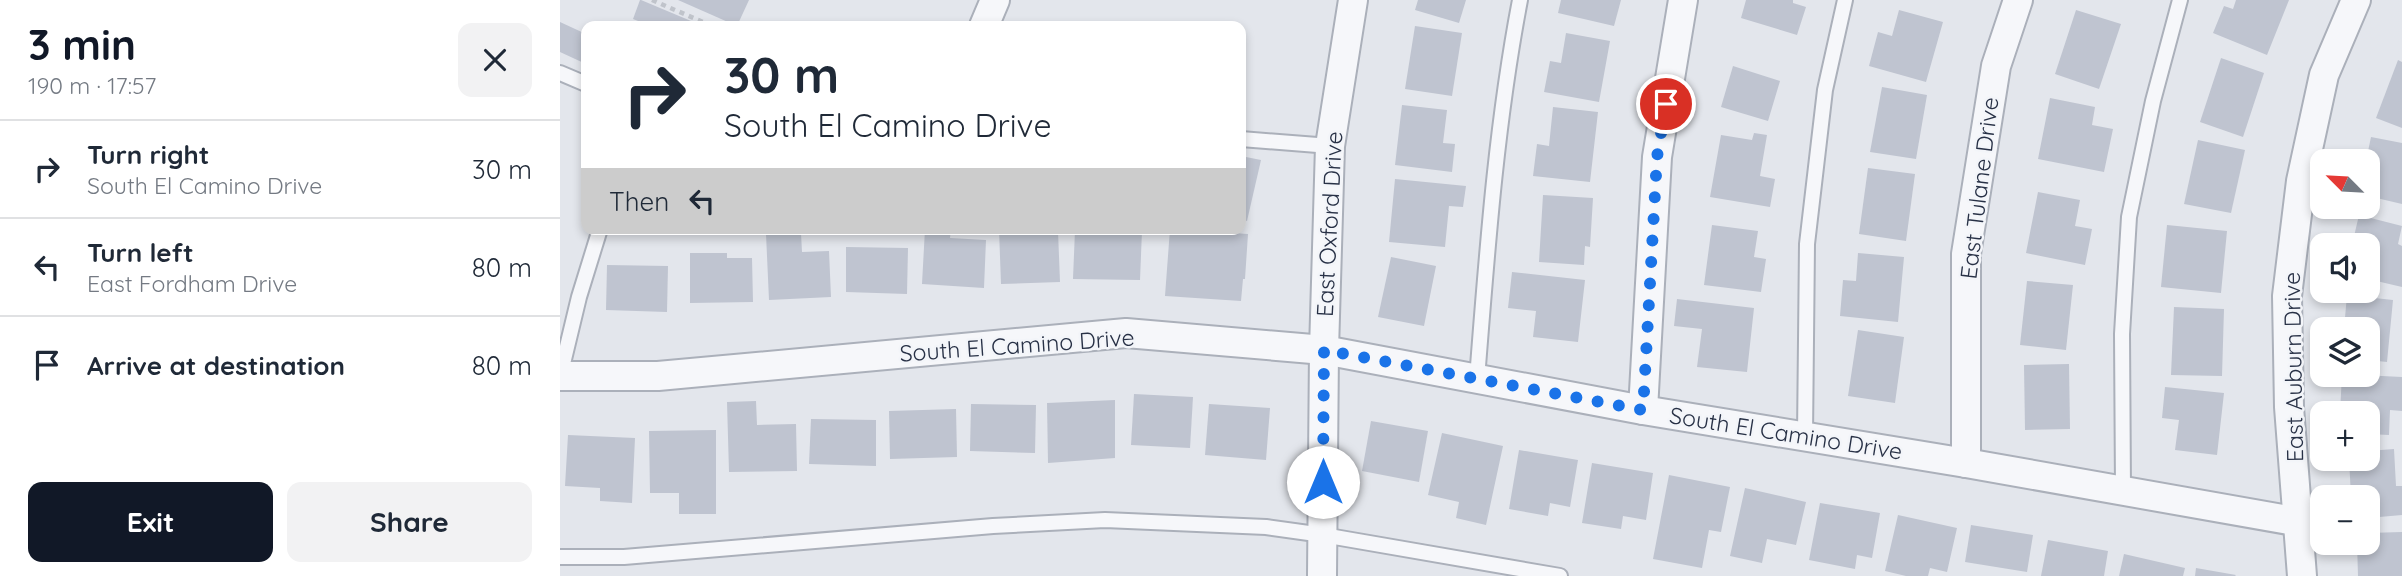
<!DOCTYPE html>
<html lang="en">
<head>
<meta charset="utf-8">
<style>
	:root { --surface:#fff; --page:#f2f2f3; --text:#1f2937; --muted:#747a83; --line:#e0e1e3; --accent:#111827 }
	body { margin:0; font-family:Quicksand,sans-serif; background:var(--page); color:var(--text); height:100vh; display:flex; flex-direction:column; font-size:26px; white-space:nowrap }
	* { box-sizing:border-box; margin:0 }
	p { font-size:23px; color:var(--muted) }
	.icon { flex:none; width:38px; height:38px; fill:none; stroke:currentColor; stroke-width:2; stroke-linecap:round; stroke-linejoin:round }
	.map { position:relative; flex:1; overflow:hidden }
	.panel { display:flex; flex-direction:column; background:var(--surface); width:560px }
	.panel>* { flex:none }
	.top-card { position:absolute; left:21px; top:21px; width:665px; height:214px; border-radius:14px; box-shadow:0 4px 10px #0003; background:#fff; color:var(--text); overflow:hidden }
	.needle { width:46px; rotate:294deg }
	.buttons { position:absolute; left:1750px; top:149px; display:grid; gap:14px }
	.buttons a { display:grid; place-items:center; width:70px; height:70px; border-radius:14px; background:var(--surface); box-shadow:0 4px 10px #0003; font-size:35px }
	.pin { position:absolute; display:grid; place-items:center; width:60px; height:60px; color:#fff; margin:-30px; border:4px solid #fff; border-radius:50%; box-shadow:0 2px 7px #0007 }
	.me { position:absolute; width:77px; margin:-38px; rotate:0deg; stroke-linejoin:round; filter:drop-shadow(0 0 5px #0008) }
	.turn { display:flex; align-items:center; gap:24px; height:147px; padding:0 28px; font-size:32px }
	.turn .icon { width:91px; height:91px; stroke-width:2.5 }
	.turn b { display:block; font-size:49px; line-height:60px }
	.then { display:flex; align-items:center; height:66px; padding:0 28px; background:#0003; gap:14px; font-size:26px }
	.round { display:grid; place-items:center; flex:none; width:74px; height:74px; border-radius:14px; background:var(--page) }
	.headline { display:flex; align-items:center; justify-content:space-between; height:119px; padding:0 28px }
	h1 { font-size:42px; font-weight:700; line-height:52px; color:var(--accent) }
	.action { display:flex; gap:14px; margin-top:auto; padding:14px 28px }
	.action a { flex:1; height:80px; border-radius:14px; background:var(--accent); color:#fff; font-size:28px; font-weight:700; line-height:80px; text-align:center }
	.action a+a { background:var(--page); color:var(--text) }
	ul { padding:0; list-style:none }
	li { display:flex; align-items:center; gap:21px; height:98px; padding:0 28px; border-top:2px solid var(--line) }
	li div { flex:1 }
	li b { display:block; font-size:26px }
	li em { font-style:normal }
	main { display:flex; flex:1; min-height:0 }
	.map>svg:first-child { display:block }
	.building { fill:#bfc4d0 }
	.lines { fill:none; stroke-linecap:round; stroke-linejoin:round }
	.lane-casing { stroke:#abb0ba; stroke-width:18 }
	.street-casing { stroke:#abb0ba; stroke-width:32 }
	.path { stroke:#c0c4cb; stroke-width:4.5; stroke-dasharray:5 5; stroke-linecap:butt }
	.lane { stroke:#f6f7fa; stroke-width:14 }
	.street { stroke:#f6f7fa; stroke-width:28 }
	.route { stroke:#1a73e8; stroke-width:12; stroke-dasharray:0 21.6 }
	.labels { text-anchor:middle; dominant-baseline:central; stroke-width:5; stroke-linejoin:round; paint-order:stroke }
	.street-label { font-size:23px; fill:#283146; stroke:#f3f5f9 }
</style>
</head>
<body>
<main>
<section class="panel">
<div class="headline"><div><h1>3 min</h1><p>190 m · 17:57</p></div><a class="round"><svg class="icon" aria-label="close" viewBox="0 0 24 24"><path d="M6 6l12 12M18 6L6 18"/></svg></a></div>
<ul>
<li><svg class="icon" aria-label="right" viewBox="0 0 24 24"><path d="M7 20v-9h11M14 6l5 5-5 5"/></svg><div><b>Turn right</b><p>South El Camino Drive</p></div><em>30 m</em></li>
<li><svg class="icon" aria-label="left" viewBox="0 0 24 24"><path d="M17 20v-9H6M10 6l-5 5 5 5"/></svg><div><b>Turn left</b><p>East Fordham Drive</p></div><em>80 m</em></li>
<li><svg class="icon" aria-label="arrive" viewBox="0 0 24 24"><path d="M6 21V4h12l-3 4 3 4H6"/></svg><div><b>Arrive at destination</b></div><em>80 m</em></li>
</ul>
<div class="action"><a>Exit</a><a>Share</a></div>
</section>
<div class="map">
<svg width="1842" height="576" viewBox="0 0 1842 576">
	<rect width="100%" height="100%" fill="#e3e6ec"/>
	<!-- building -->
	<g class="building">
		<polygon points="80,0 81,0 143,26 91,26 73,19"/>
		<polygon points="118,0 189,0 177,26"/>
		<polygon points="858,0 906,0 899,23 855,10"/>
		<polygon points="1001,0 1061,0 1054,26 998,13"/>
		<polygon points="1186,0 1233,0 1233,3 1246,7 1237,35 1181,18"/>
		<polygon points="1676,0 1729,0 1707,55 1653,33 1664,6 1673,9"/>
		<polygon points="1339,10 1383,22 1366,82 1309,66 1318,32 1332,36"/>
		<polygon points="1516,10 1561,24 1539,89 1495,74"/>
		<polygon points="0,22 26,34 26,64 0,52"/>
		<polygon points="855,26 902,33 892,96 845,89"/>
		<polygon points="1006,33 1050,41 1039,102 984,92 990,61 1001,63"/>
		<polygon points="1661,58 1704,73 1683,137 1640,122"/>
		<polygon points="1838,60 1842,62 1842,128 1816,118"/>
		<polygon points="1173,66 1220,81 1208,121 1161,107"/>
		<polygon points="1322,87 1367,95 1356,159 1310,152"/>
		<polygon points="1490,98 1535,107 1532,125 1553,129 1544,172 1478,159"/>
		<polygon points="842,105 887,110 883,143 895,144 892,172 835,165"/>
		<polygon points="993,107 1038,112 1030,182 973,176 977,144 989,146"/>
		<polygon points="1194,133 1207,135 1200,176 1215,179 1210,207 1150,197 1161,135 1192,140"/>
		<polygon points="1811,137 1842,143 1842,204 1808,196 1806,161"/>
		<polygon points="1638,140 1685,150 1671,213 1624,204"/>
		<polygon points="681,156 701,160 687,221 681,219"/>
		<polygon points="1308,168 1355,174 1346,241 1299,234"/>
		<polygon points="835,179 906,186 903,207 889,206 885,247 829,242"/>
		<polygon points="1478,192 1520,200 1515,226 1532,229 1525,265 1466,253"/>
		<polygon points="983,195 1033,198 1030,247 1025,246 1024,265 979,262"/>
		<polygon points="1799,215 1842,226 1838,244 1842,246 1842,287 1808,279 1808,245 1792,245"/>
		<polygon points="1152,225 1198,231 1194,257 1206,259 1201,292 1144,285"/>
		<polygon points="1607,225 1667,231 1661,293 1601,287"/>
		<polygon points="365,229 391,229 390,238 426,240 424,288 362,284"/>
		<polygon points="439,229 498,231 500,282 441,284"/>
		<polygon points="610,229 688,234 685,279 683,279 681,301 605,296"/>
		<polygon points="515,230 582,231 580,280 513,279"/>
		<polygon points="241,233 242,252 269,251 271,297 209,300 206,234"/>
		<polygon points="286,247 348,248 347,294 286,292"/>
		<polygon points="130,253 167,253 167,258 192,258 193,302 130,303"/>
		<polygon points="1298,253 1344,257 1338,322 1280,316 1283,280 1296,281"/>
		<polygon points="831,257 876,266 864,326 818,317"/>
		<polygon points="47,265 108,266 107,312 46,310"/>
		<polygon points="952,272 1025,280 1018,342 973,337 976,311 948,308"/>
		<polygon points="1467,281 1513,285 1506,350 1460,345"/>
		<polygon points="1787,295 1833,300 1827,362 1808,360 1808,329 1784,329"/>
		<polygon points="1117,299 1194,308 1187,372 1137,367 1142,329 1114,326"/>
		<polygon points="1614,307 1664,309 1662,376 1611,375"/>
		<polygon points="1298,330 1344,337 1335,403 1288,396"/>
		<polygon points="1509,364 1510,429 1465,430 1464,365"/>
		<polygon points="1782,374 1842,377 1842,411 1830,410 1829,435 1808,434 1808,413 1780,413"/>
		<polygon points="1605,387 1664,393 1657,455 1615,450 1619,420 1602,418"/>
		<polygon points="574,394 633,397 630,448 571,445"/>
		<polygon points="555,400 555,458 488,463 487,403"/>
		<polygon points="196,401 197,425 236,424 237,471 169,472 167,402"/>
		<polygon points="411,404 476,405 475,453 410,451"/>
		<polygon points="649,404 710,408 706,460 645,455"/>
		<polygon points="396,409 397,457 330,459 329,411"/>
		<polygon points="251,419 316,420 316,466 249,464"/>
		<polygon points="811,421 868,431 859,482 802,471"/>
		<polygon points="156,430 156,514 119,514 119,493 90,493 89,431"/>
		<polygon points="882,433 943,446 926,525 896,518 899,502 868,495"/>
		<polygon points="8,435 75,438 72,503 40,501 40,488 5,486"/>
		<polygon points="1834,449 1836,486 1842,486 1842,515 1808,518 1808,497 1791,497 1789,458 1808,458 1808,451"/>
		<polygon points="959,450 1018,460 1010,507 990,503 988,516 949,509"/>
		<polygon points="1032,463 1093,473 1086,520 1063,516 1061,529 1022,523"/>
		<polygon points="1109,475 1170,487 1161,532 1149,530 1142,568 1093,559"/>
		<polygon points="1185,488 1246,502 1236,545 1207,539 1202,563 1170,556"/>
		<polygon points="1260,503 1320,513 1312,558 1297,555 1295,569 1249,560"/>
		<polygon points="1338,515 1397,528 1387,572 1370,568 1368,576 1346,576 1325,571"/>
		<polygon points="1411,525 1473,535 1467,572 1405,562"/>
		<polygon points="1842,532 1842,576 1798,576 1797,542 1808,542 1808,533"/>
		<polygon points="1488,540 1548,551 1544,576 1481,576"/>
		<polygon points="1564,554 1625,568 1623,576 1559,576"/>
		<polygon points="1636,568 1676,575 1675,576 1635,576"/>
	</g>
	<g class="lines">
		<!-- lane casing -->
		<g class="lane-casing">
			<g id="lane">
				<polyline points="0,73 26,84"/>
				<polyline points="681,139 770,146"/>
				<polyline points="0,376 19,297 40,229"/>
				<path d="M917 379C927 252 936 125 960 0"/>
				<polyline points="1245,436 1247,244 1265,90 1285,0"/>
				<polyline points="1563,491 1562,334 1569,217 1593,101 1620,0"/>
				<polyline points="0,557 64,557 433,526 545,520 706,527 763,535 1000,576"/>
			</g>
		</g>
		<!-- street casing -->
		<g class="street-casing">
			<g id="street">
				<polyline points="424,26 435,0"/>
				<polyline points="0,376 98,376 566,333 764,350 1083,410 1406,463 1740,522"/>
				<polyline points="1083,410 1097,157 1123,0"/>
				<polyline points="1406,463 1406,254 1436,66 1458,0"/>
				<polyline points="762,576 764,350 770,146 793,0"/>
				<polyline points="1742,576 1729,407 1727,296 1741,181 1764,75 1796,0"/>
			</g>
		</g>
		<!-- path -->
		<polyline class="path" points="92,0 152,26"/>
		<!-- lane -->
		<use href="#lane" class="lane"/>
		<!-- street -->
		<use href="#street" class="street"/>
	</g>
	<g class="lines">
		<!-- route -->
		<polyline class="route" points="763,482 764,350 1083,410 1097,157 1106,104"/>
	</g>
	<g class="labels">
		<!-- street labels -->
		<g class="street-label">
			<text transform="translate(1419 188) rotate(-83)">East Tulane Drive</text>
			<text transform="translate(769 224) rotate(-87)">East Oxford Drive</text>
			<text transform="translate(457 345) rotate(-4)">South El Camino Drive</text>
			<text transform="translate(1733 367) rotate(-91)">East Auburn Drive</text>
			<text transform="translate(1226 433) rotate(9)">South El Camino Drive</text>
		</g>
	</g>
</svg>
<div class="buttons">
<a><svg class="needle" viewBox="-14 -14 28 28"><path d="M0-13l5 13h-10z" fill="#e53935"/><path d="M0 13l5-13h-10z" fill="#747a83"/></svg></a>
<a><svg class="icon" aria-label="sound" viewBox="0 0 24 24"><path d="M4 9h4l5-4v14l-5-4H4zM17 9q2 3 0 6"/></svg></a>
<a><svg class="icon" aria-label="layers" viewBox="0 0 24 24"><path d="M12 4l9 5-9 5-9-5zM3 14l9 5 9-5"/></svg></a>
<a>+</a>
<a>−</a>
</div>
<div class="pin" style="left:1106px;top:104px;background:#d93025"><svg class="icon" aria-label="arrive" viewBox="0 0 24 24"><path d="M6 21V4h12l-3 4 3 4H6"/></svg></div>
<svg class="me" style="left:763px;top:482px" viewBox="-20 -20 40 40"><circle r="19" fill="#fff"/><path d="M0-13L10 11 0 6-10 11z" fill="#1a73e8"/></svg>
<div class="top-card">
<div class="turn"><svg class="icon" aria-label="right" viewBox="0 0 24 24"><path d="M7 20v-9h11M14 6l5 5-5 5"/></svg><div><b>30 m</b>South El Camino Drive</div></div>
<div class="then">Then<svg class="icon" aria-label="left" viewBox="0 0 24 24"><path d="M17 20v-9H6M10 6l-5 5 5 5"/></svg></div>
</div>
</div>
</main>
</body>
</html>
